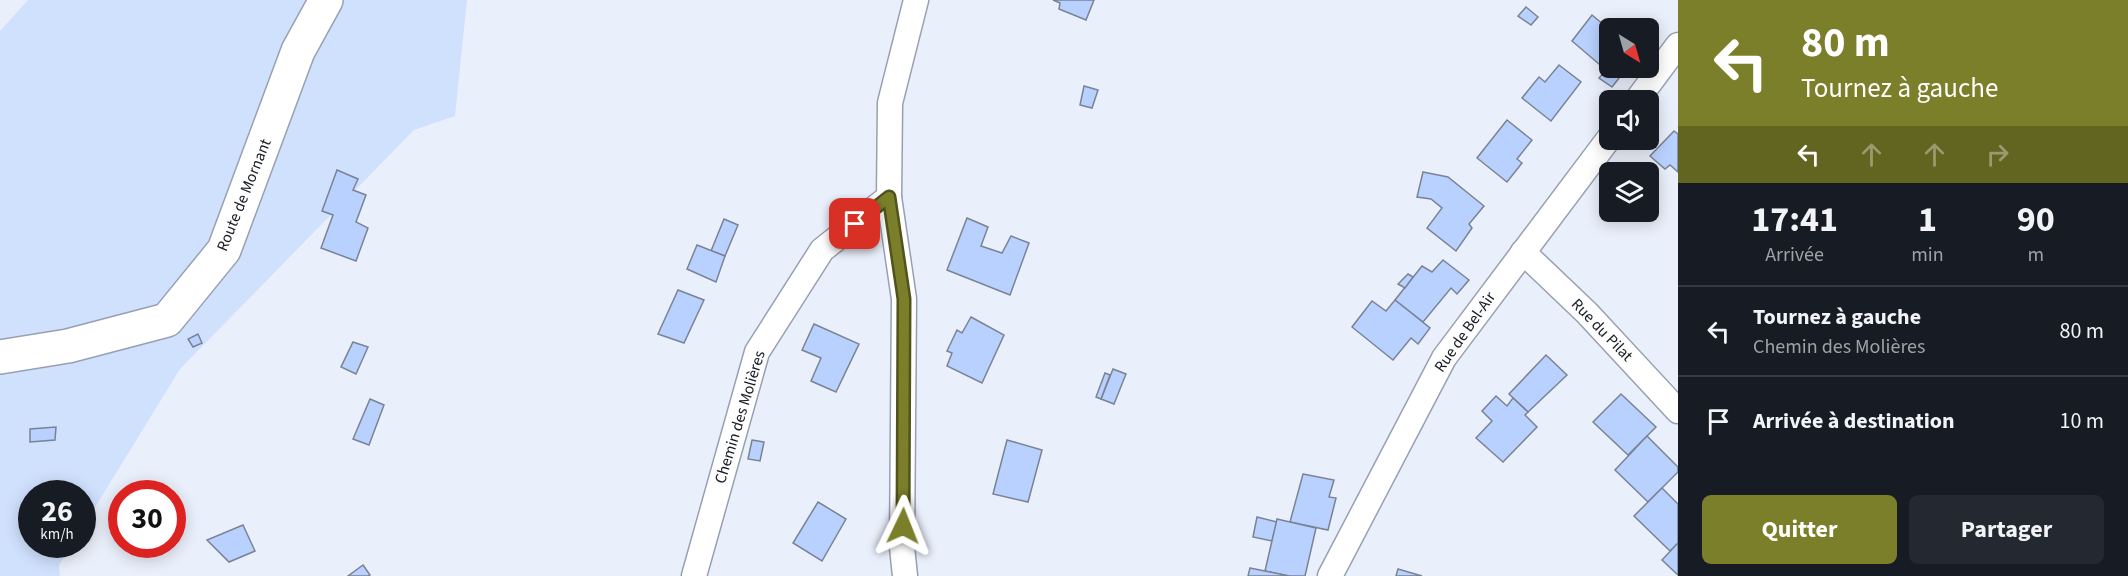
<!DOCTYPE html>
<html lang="fr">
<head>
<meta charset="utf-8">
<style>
	:root { --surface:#171b24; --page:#242831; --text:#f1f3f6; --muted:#9ea1a6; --line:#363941; --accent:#7b7f29 }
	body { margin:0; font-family:"Source Sans 3",sans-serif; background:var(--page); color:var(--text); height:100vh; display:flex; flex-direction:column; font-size:22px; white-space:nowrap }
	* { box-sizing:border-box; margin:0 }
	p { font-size:20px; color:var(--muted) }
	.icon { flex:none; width:33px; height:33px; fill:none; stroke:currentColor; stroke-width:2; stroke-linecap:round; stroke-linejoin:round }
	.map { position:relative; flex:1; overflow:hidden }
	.drawer { display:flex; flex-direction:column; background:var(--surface); width:450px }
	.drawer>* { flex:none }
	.banner { background:#7b7f29; color:#fff; overflow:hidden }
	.needle { width:39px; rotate:143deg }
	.fabs { position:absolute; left:1599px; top:18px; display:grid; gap:12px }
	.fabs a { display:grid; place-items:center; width:60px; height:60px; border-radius:9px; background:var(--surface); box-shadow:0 3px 15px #0003; font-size:30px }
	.speed { position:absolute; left:18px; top:480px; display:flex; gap:12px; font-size:30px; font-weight:700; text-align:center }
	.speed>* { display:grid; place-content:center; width:78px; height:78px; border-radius:50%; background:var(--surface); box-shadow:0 3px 15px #0003; line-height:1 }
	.speed small { font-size:15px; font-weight:400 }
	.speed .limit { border:9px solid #d22; background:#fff; color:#111 }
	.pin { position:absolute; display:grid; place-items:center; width:51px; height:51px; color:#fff; margin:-26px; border-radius:12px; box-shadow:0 3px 9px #0006 }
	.me { position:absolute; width:66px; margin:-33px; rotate:2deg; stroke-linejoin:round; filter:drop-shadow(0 0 4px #0008) }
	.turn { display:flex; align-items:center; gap:21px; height:126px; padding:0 24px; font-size:27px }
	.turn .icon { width:78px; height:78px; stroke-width:2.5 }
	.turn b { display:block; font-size:42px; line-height:51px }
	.lanes { display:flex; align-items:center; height:57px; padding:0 24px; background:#0003; justify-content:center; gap:30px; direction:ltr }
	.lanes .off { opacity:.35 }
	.eta { display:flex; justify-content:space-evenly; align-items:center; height:102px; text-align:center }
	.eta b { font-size:36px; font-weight:700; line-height:42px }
	.button { display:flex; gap:12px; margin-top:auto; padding:12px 24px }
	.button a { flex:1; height:69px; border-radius:9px; background:var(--accent); color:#fff; font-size:24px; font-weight:700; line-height:69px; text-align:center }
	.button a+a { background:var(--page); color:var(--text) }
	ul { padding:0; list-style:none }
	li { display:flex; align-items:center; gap:18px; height:90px; padding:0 24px; border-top:2px solid var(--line) }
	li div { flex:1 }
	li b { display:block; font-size:22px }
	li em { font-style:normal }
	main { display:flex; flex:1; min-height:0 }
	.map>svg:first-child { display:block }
	.green { fill:#d0e1fe }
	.building { fill:#b8d1fe; stroke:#7a8394; stroke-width:1.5 }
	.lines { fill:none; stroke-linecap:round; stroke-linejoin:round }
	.minor-casing { stroke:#97a0b2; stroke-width:27 }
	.secondary-casing { stroke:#97a0b2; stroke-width:36 }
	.minor { stroke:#fff; stroke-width:24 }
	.secondary { stroke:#fff; stroke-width:33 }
	.route-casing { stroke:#50531b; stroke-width:15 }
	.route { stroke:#7b7f29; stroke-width:10 }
	.labels { text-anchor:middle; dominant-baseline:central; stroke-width:5; stroke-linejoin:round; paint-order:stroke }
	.street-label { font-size:16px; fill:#171b21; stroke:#fdfdfd }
</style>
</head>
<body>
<main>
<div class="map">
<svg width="1678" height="576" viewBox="0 0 1678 576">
	<rect width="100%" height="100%" fill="#eaf0fb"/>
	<!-- green -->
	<polygon class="green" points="28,0 467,0 455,116 414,130 180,369 83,527 82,494 32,494 32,544 72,545 59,565 60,576 0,576 0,31"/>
	<!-- building -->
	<g class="building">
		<polygon points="1053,0 1094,0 1086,20 1059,9 1060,3"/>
		<polygon points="1526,7 1538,17 1531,25 1518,16"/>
		<polygon points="1592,15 1610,30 1610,68 1627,68 1612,87 1599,78 1606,70 1572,41"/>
		<polygon points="1559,65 1581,82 1551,121 1522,98 1539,77 1545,82"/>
		<polygon points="1084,86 1098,90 1092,108 1080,105"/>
		<polygon points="1507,120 1532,140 1517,159 1522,163 1507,182 1477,158"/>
		<polygon points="1674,131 1678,134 1678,172 1670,165 1665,169 1650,156"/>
		<polygon points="337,170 358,179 353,190 366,195 356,222 368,228 356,261 321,248 333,215 322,211"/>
		<polygon points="1423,172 1448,177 1484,206 1469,224 1472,228 1456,251 1427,228 1442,208 1431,199 1417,197"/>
		<polygon points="967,218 988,227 981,246 1002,253 1011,236 1029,243 1010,295 947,270"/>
		<polygon points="724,219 738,225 725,256 711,251"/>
		<polygon points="697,245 725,256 716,282 687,269"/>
		<polygon points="1443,260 1469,280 1457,294 1451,288 1423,322 1395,300 1422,266 1432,272"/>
		<polygon points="1408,274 1413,277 1405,288 1398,284"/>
		<polygon points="678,290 704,300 684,343 658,334"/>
		<polygon points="1395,300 1430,328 1418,344 1411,338 1393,360 1352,327 1372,301 1386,311"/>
		<polygon points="971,317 1004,335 982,383 947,366 952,353 947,351 957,330 962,333"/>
		<polygon points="814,324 859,344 836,392 811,381 821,358 802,350"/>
		<polygon points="198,334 202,343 193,347 188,339"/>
		<polygon points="353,342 368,347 356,374 341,367"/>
		<polygon points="1546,355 1567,375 1528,412 1509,394"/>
		<polygon points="1113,369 1126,374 1114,404 1101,399"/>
		<polygon points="1105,373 1110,375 1101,399 1096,397"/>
		<polygon points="1621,394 1656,427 1628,455 1593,422"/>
		<polygon points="1496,396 1507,406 1513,398 1528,412 1525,415 1537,427 1503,462 1476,438 1492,421 1482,411"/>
		<polygon points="370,399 384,405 369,445 353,439"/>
		<polygon points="56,427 55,440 30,442 30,429"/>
		<polygon points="1647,436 1678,467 1678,472 1648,502 1615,470"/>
		<polygon points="752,440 764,442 760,461 748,459"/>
		<polygon points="1007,440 1042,450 1028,502 993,494"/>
		<polygon points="1303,474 1334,480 1329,497 1336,498 1328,530 1290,522"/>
		<polygon points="1662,488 1678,504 1678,543 1670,551 1634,516"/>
		<polygon points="818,502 846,519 822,561 793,543"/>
		<polygon points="1257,517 1277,522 1272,541 1253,537"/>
		<polygon points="1277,519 1316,528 1305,576 1289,576 1265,571"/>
		<polygon points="243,525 255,551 229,562 207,540"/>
		<polygon points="1678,543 1678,575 1662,560"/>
		<polygon points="363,565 370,575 368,576 348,576"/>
		<polygon points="1250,568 1265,571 1289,576 1248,576"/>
		<polygon points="1398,569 1422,576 1396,576"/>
	</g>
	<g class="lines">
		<!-- minor casing -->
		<g class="minor-casing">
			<g id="minor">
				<polyline points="1637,100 1678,45"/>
				<polyline points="1523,252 1587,313 1678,411"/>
				<polyline points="694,576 757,352 822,250 889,197"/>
				<polyline points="905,576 902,547 904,299 889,197 890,103 916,0"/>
				<polyline points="1330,576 1444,358 1610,137"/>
			</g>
		</g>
		<!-- secondary casing -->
		<g class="secondary-casing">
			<polyline id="secondary" points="0,357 68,346 167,320 224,250 298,51 326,0"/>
		</g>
		<!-- minor -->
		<use href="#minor" class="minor"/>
		<!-- secondary -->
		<use href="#secondary" class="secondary"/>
	</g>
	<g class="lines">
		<!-- route casing -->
		<g class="route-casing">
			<polyline id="route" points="855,224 889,197 904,299 903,526"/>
		</g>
		<!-- route -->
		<use href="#route" class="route"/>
	</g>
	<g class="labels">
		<!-- street labels -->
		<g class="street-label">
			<text transform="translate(244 195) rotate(-68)">Route de Mornant</text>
			<text transform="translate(1602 330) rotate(46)">Rue du Pilat</text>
			<text transform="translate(1465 332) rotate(-55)">Rue de Bel-Air</text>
			<text transform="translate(740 417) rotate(-73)">Chemin des Molières</text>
		</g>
	</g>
</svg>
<div class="fabs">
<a><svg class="needle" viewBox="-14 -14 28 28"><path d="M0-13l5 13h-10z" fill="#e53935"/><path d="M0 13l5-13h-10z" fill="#9ea1a6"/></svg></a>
<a><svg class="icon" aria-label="sound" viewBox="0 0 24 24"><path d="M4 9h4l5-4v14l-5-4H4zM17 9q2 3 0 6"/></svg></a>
<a><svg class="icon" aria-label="layers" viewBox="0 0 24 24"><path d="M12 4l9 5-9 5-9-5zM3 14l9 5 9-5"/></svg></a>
</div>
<div class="speed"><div>26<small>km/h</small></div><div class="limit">30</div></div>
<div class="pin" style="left:855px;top:224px;background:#d93025"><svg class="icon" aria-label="arrive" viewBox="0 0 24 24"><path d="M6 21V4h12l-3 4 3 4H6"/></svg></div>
<svg class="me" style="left:903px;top:526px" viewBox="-20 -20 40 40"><path d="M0-17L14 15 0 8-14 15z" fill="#7b7f29" stroke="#fff" stroke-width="4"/></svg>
</div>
<section class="drawer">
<div class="banner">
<div class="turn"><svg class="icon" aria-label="left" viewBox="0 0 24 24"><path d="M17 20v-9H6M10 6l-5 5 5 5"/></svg><div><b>80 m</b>Tournez à gauche</div></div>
<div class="lanes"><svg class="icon" aria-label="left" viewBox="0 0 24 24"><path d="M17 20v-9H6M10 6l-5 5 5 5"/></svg><svg class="icon off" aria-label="ahead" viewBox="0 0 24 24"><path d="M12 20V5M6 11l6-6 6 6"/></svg><svg class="icon off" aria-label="ahead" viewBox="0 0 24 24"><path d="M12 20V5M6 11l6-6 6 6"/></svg><svg class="icon off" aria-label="right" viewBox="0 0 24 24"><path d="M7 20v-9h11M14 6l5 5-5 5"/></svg></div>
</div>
<div class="eta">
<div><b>17:41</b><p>Arrivée</p></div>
<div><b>1</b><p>min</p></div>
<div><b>90</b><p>m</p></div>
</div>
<ul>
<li><svg class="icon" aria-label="left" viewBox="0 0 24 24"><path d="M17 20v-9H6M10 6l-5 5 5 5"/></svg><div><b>Tournez à gauche</b><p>Chemin des Molières</p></div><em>80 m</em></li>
<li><svg class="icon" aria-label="arrive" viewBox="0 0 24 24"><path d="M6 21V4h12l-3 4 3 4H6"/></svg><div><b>Arrivée à destination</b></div><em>10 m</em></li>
</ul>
<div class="button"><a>Quitter</a><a>Partager</a></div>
</section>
</main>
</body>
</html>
